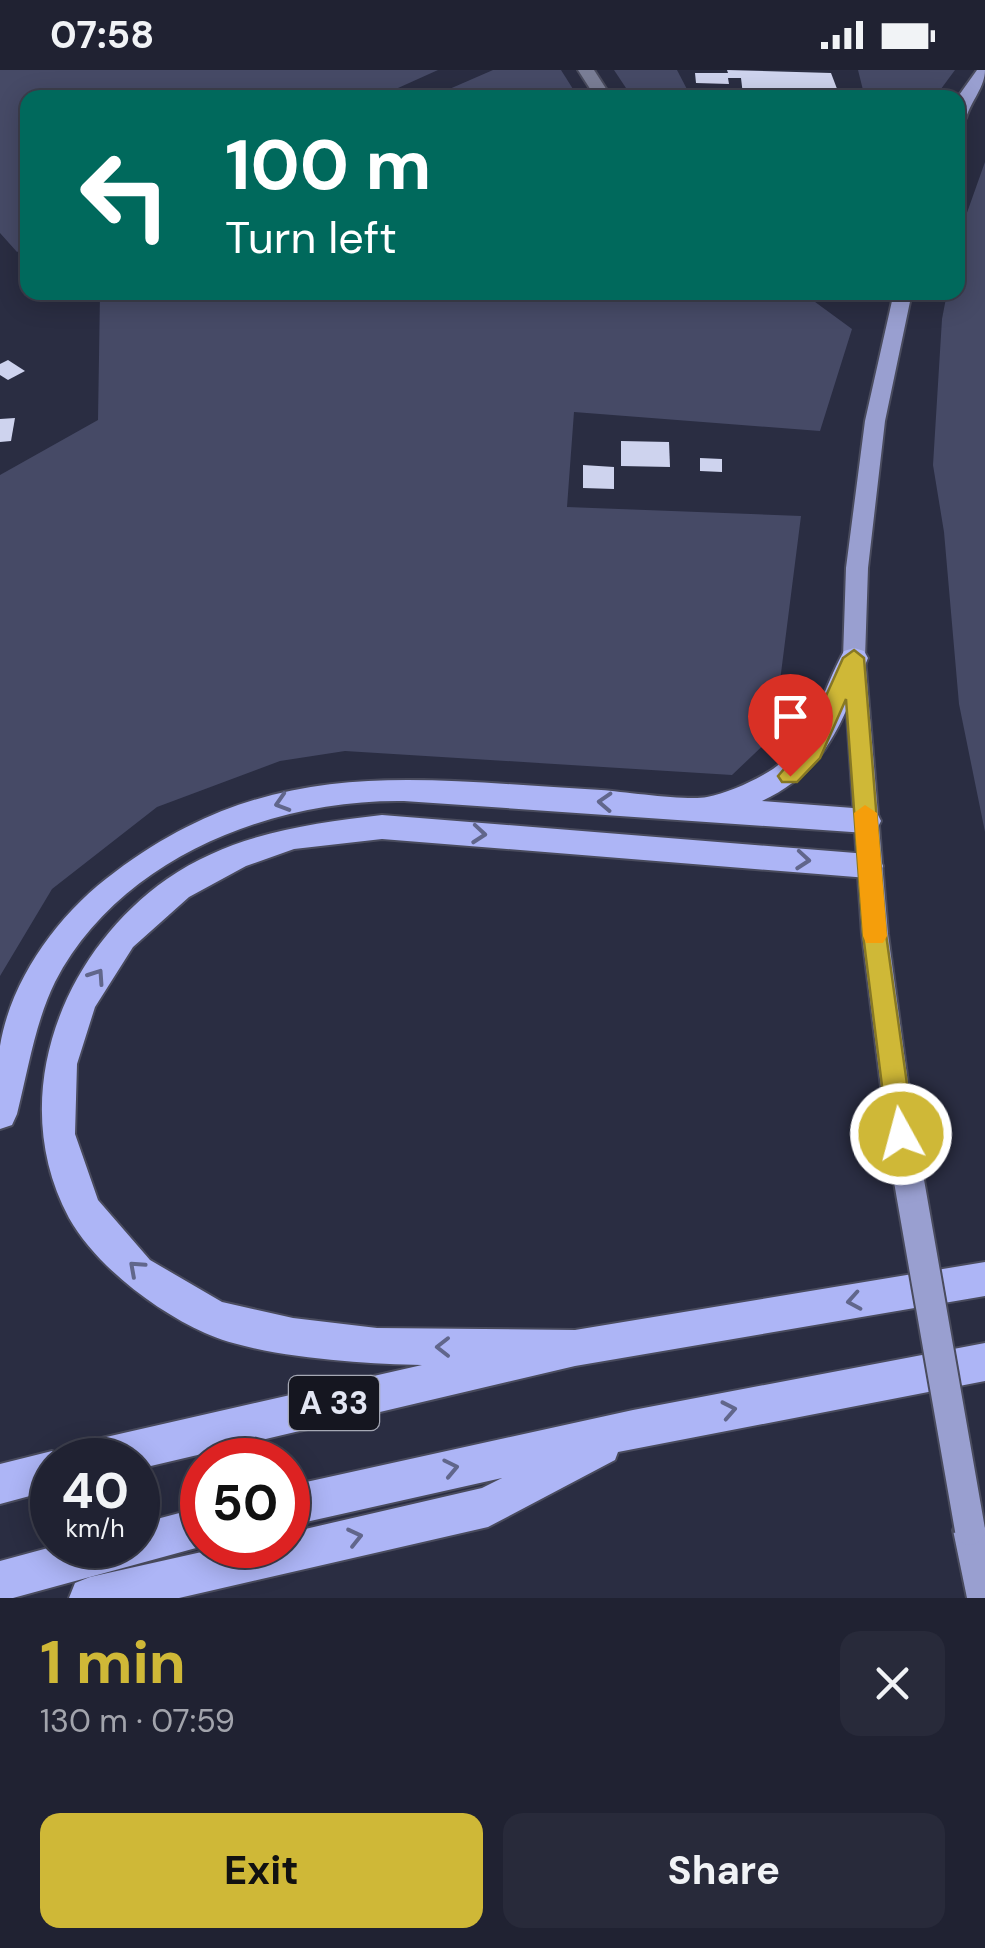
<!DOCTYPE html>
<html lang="en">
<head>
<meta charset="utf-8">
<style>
	:root { --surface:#202232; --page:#282a3a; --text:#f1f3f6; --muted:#a2a4ac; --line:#3d3f4d; --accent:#cfb837 }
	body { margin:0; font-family:"DM Sans",sans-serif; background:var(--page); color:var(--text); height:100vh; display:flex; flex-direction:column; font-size:38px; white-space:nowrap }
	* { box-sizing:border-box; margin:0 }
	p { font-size:32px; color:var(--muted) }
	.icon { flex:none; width:55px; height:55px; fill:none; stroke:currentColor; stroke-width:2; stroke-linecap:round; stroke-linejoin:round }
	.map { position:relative; height:1528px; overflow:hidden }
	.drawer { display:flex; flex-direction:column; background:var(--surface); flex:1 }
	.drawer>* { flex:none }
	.hud { position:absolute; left:20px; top:20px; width:945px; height:210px; border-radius:20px; box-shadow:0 5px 25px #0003,0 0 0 2px var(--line); background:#00695c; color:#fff; overflow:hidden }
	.speed { position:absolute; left:30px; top:1368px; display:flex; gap:20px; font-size:50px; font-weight:700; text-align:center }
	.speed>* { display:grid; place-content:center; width:130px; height:130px; border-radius:50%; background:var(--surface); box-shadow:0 5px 25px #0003,0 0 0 2px var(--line); line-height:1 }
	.speed small { font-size:25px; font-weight:400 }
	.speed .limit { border:15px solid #d22; background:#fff; color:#111 }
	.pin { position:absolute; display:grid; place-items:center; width:85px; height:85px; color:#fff; margin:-102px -42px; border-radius:50% 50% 50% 0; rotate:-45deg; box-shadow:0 0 10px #0007 }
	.pin .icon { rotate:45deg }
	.me { position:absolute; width:110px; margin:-55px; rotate:353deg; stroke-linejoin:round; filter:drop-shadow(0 0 8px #0008) }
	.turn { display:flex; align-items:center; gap:35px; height:210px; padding:0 40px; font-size:45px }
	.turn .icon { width:130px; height:130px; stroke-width:2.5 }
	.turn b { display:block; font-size:70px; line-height:85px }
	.round { display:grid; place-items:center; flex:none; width:105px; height:105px; border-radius:20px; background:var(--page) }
	.headline { display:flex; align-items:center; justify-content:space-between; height:170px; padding:0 40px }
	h1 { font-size:60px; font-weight:700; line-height:75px; color:var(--accent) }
	.button { display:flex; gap:20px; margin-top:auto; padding:20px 40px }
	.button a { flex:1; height:115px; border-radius:20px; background:var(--accent); color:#111; font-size:40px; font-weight:700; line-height:115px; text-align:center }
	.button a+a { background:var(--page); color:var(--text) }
	.status { display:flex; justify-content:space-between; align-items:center; height:70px; padding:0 50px; background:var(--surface); direction:ltr }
	.status svg { height:28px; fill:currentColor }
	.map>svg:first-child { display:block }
	.green { fill:#464a66 }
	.building { fill:#ced3ee }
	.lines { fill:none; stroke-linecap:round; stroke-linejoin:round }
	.minor-casing { stroke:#494b5d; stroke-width:4 }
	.major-casing { stroke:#494b5d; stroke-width:4 }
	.highway-casing { stroke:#494b5d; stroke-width:4 }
	.minor { fill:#7a7e96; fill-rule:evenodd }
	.major { fill:#999fd0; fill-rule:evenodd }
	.highway { fill:#adb5f6; fill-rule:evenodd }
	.major-bridge-casing { stroke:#494b5d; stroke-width:34; stroke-linecap:butt }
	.major-bridge { stroke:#999fd0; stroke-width:30 }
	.oneway { stroke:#61668b }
	.route { fill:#cfb837; stroke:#877824; stroke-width:2.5 }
	.slow { fill:#f59e0b }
	.labels { text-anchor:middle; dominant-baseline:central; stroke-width:10; stroke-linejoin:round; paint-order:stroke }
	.shield { fill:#151620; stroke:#a5a8b4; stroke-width:2.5 }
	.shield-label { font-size:32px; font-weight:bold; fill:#e3e6f3 }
</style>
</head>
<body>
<div class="status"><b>07:58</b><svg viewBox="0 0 49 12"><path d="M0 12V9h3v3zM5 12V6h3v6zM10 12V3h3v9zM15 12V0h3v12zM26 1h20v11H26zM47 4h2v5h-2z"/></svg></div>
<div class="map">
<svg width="985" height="1528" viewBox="0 0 985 1528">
	<rect width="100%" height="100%" fill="#2a2d42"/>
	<!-- green -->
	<g class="green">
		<polygon points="0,0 438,0 378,27 28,28 27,177 17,182 0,163"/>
		<polygon points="493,0 561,0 578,27 431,27"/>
		<polygon points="614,0 677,0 691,27 632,27"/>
		<polygon points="858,0 955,0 935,27 865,28"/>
		<polygon points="985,92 985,762 959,634 944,462 933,395 942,249 947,223 958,222 958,168"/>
		<polygon points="792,223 811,229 852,259 820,361 574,342 567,437 801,446 773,666 732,705 345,681 280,691 157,737 52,819 0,906 0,405 98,350 100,223"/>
	</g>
	<!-- building -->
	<g class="building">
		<polygon points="727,0 831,3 839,24 836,27 743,25 741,8 728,8 729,14 696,13 695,3 728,3"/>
		<polygon points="8,290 25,301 8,310 0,305 0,294"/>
		<polygon points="15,348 11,371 0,372 0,349"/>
		<polygon points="621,371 669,372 670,397 621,396"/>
		<polygon points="700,388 722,389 722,402 700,401"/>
		<polygon points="583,395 614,397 614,419 583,418"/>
	</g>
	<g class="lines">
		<!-- minor casing -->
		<g class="minor-casing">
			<polygon id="minor" points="578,0 594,0 612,28 596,28"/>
		</g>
		<!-- major casing -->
		<g class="major-casing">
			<g id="major">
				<path d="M977 0H985C985 17 971 31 966 48L958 53 957 28Z"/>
				<polygon points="894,222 912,222 885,351 868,498 865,588 888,864 915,1065 911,1074 901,1078 891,1074 887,1065 862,864 843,588 846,498 865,351"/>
				<polygon points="970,1443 982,1448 985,1456 985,1528 967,1528 953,1460 958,1448"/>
			</g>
		</g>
		<!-- highway casing -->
		<g class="highway-casing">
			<g id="highway">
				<path d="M854 578 864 581 868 588C842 651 828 700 762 731L866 739 877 743 881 751 877 759 866 763 404 731C272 729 119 788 55 912 35 953 28 1000 17 1044L12 1055 0 1059C0 1032 0 1002 0 976 11 908 60 842 115 802 275 682 416 710 601 720 625 722 688 731 707 727 724 724 747 714 763 705 812 679 819 625 844 581Z"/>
				<path d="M382 745 868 784 879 787 883 796 879 805 868 808 382 769 294 779 246 796 189 827 133 877 95 937 77 994 75 1064 98 1130 150 1190 222 1232 293 1248 377 1258 575 1260 985 1192V1226L575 1296 138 1399V1390H73L79 1376 93 1370 422 1295C363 1294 258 1287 205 1263 156 1241 96 1196 69 1148 5 1029 61 883 167 809 232 764 306 754 382 745Z"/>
				<polygon points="985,1273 985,1311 618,1382 615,1390 488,1457 179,1528 69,1528 75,1513 90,1507 233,1475 288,1475 288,1463 482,1418 502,1408 288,1456 288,1416 633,1340"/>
				<polygon points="52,1381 67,1390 52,1390 52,1420 0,1434 0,1394"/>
				<polygon points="202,1437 202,1475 207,1475 13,1528 0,1528 0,1491 59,1475 138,1475 138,1454"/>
			</g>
		</g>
		<!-- minor -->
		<use href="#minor" class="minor"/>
		<!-- major -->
		<use href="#major" class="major"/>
		<!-- highway -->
		<use href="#highway" class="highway"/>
		<!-- major-bridge casing -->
		<g class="major-bridge-casing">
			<polyline id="major-bridge" points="901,1065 970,1460"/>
		</g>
		<!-- major-bridge -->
		<use href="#major-bridge" class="major-bridge"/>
	</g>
	<!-- one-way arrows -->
	<defs><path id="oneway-chevron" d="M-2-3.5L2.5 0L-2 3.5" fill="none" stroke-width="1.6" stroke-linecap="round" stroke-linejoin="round" transform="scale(2.5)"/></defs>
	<g class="oneway">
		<use href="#oneway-chevron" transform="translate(605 732) rotate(-177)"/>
		<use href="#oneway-chevron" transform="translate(282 733) rotate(163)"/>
		<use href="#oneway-chevron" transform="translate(479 764) rotate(5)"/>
		<use href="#oneway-chevron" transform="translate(803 790) rotate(5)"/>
		<use href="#oneway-chevron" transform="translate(97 906) rotate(-56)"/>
		<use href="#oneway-chevron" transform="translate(136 1198) rotate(-138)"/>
		<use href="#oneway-chevron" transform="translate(854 1231) rotate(170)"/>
		<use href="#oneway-chevron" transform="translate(443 1277) rotate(-180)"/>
		<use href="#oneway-chevron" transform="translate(729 1340) rotate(-11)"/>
		<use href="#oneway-chevron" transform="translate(451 1398) rotate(-12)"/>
		<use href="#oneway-chevron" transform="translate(355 1467) rotate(-13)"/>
	</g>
	<!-- route -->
	<polygon class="route" points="854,580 864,588 886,864 914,1064 910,1073 901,1076 892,1073 888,1064 863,864 846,629 820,688 797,712 782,712 778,706 803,677 843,588"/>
	<!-- slow -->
	<polygon class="slow" points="865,735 877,743 887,866 883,873 866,873 863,866 854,743"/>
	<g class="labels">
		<!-- shield labels -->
		<rect class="shield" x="289" y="1306" width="90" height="54" rx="8"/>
		<g class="shield-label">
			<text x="334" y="1333">A 33</text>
		</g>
	</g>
</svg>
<div class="speed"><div>40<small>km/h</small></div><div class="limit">50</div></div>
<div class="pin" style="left:790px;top:706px;background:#d93025"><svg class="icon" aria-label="arrive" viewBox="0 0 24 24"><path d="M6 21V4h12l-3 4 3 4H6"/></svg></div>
<svg class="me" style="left:901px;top:1064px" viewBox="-20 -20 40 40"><circle r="17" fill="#cfb837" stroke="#fff" stroke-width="3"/><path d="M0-11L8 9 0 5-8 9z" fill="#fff"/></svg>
<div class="hud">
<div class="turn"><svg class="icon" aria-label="left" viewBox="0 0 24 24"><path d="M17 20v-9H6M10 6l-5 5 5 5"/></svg><div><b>100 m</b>Turn left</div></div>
</div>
</div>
<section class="drawer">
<div class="headline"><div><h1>1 min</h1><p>130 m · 07:59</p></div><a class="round"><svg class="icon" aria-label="close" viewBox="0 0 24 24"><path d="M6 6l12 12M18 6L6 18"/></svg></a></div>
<div class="button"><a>Exit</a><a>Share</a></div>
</section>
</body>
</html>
